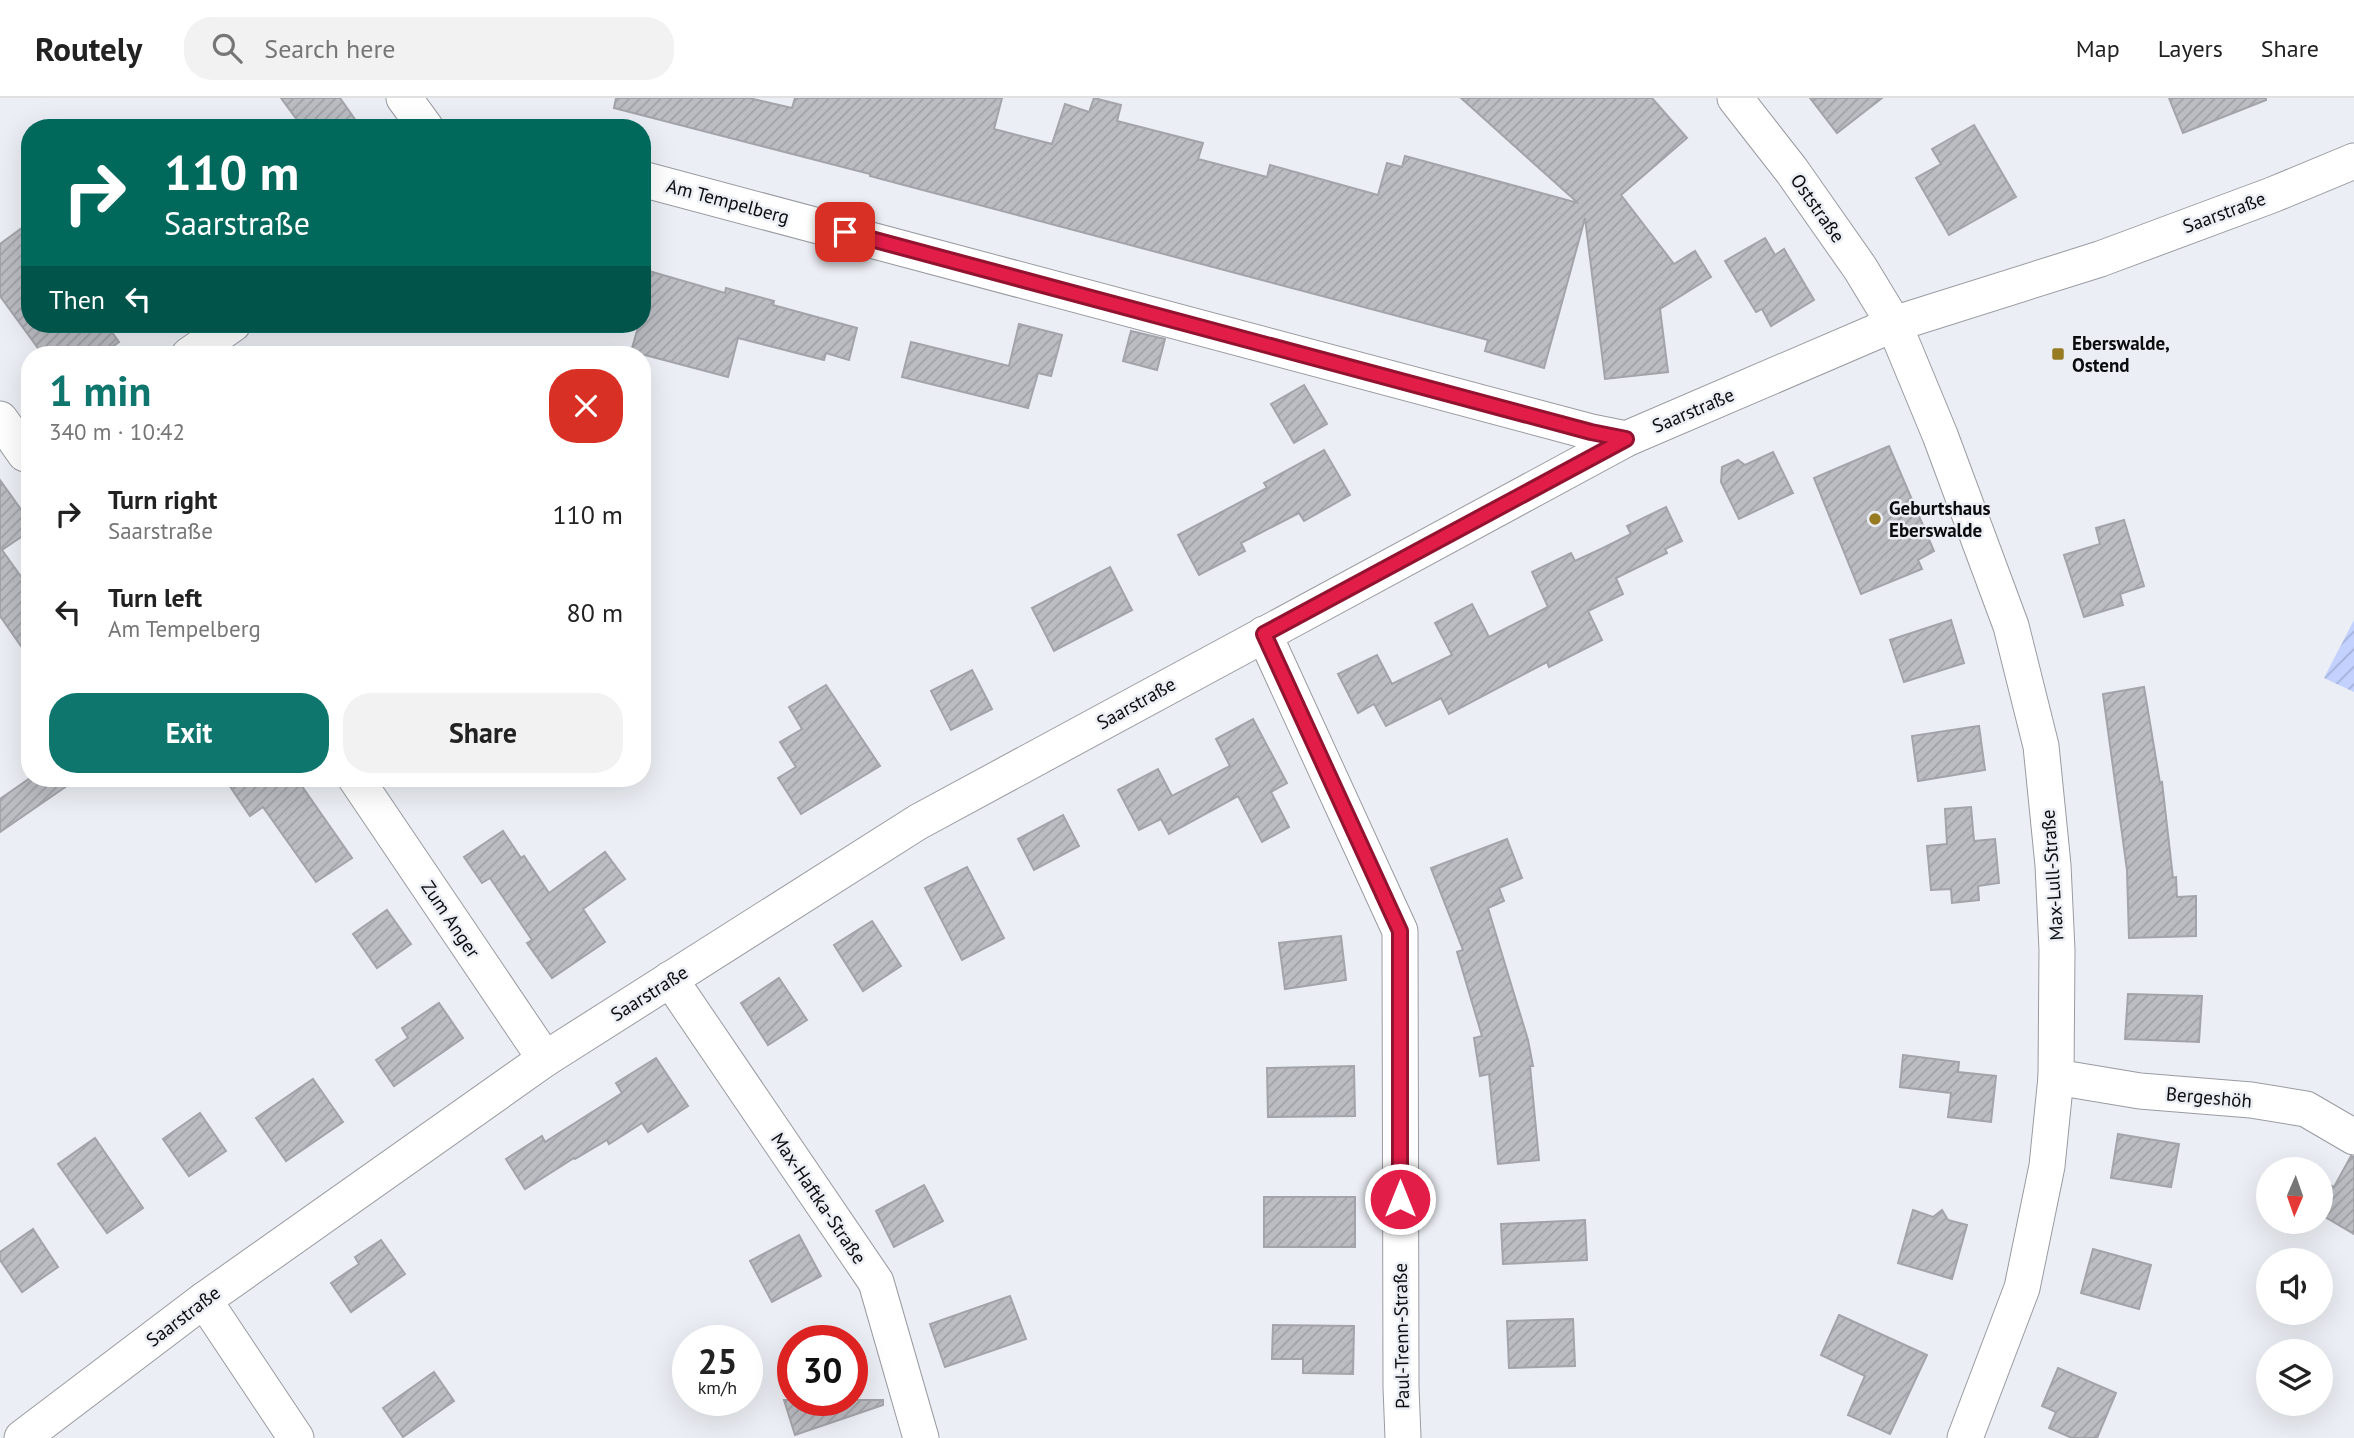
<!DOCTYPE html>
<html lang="en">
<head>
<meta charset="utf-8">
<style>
	:root { --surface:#fff; --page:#f2f2f2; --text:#222; --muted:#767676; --line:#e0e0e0; --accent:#0f766e }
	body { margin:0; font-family:"PT Sans",sans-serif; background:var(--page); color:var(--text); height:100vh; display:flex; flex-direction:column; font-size:26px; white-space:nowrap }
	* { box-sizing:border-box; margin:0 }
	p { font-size:23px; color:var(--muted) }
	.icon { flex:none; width:38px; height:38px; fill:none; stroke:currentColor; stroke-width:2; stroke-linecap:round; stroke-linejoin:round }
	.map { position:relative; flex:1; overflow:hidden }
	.drawer { position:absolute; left:21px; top:248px; width:630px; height:441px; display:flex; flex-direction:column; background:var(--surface); border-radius:28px; box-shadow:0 7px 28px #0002 }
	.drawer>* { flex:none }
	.top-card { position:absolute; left:21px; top:21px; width:630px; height:214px; border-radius:28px; box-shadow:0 7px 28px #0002; background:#00695c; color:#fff; overflow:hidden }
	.needle { width:46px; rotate:182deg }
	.fabs { position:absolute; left:2256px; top:1059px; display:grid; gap:14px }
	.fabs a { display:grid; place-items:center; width:77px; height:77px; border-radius:50%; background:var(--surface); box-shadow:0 7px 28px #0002; font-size:35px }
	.speed { position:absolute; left:672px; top:1227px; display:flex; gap:14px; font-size:35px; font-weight:700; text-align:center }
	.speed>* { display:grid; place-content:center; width:91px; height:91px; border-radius:50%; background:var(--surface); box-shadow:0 7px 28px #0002; line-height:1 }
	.speed small { font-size:18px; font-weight:400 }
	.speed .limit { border:10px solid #d22; background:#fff; color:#111 }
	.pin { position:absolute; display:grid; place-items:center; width:60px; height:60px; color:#fff; margin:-30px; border-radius:14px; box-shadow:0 4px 10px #0006 }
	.me { position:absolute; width:77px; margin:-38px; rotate:0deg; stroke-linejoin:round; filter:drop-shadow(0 0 5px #0008) }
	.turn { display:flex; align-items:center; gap:24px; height:147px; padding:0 28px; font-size:32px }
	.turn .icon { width:91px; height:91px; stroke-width:2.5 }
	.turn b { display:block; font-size:49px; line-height:60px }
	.then { display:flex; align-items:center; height:66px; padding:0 28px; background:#0003; gap:14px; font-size:26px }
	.round { display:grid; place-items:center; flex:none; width:74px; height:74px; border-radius:28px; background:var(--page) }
	.overview { display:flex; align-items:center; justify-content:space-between; height:119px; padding:0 28px }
	h1 { font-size:42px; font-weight:800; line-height:52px; color:var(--accent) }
	.cta { display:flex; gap:14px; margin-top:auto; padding:14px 28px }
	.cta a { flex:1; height:80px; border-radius:28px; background:var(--accent); color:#fff; font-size:28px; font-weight:800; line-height:80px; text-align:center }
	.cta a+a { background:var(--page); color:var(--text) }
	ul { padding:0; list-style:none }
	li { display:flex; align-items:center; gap:21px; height:98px; padding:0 28px }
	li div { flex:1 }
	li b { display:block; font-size:26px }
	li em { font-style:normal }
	header { display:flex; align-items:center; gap:42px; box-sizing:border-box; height:98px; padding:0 35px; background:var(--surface); border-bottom:2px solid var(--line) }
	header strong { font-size:33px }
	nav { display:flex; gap:38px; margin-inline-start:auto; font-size:24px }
	.search { width:490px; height:63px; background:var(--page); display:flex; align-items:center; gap:18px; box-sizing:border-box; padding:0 24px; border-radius:28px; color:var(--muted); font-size:26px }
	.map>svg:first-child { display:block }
	.garden { fill:url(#garden-furrows) }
	.building { fill:url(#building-hatch); stroke:#a2a4aa; stroke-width:2 }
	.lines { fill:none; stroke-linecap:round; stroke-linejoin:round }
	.minor-casing { stroke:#999ba1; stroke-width:37 }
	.minor { stroke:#fff; stroke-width:35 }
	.route-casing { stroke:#92132f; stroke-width:18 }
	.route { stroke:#e11d48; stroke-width:12 }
	.poi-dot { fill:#977b23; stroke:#ebeef4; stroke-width:2.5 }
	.labels { text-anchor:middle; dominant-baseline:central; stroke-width:5; stroke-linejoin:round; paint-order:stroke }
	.street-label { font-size:19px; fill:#0b0c0e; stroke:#ebeef4 }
	.poi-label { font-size:19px; font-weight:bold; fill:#0b0c0e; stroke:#ebeef4; text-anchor:start }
</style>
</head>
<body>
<header>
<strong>Routely</strong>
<div class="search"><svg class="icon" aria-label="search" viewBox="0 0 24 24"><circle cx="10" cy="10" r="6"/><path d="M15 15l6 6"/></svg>Search here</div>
<nav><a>Map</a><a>Layers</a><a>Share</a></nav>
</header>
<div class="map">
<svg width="2354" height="1340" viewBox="0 0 2354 1340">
	<defs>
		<pattern id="garden-furrows" width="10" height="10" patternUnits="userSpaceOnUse" patternTransform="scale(1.75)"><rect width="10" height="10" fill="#c2d1fe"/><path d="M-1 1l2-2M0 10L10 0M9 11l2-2" fill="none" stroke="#a5b2d8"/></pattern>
		<pattern id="building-hatch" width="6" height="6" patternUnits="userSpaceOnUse" patternTransform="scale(1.75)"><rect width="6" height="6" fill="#bbbdc3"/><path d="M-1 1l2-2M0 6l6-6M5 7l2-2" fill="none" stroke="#9fa1a6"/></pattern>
	</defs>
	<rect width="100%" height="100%" fill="#ebeef4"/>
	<!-- garden -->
	<polygon class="garden" points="2354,522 2354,594 2324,580"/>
	<!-- building -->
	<g class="building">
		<polygon points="281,0 340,0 361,30 303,30"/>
		<polygon points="616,0 749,0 792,10 795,0 1002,0 994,31 1052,46 1065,6 1089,14 1094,0 1121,7 1117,23 1203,45 1198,61 1267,79 1270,67 1378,97 1387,65 1402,69 1405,58 1578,105 1461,0 1652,0 1687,40 1621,97 1674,166 1695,153 1711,179 1660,211 1668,274 1605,281 1585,120 1544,270 1485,253 1488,242 900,86 870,78 870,76 614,10"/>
		<polygon points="1810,0 1882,0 1837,35"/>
		<polygon points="2169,0 2266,0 2266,2 2183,35"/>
		<polygon points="1974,27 2016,99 1949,137 1916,80 1941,66 1932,51"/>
		<polygon points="30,124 30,226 106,226 119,244 101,257 43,257 0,198 0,146"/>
		<polygon points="1765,140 1775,157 1784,151 1814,202 1771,228 1762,211 1756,214 1725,163"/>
		<polygon points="642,171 725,195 726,190 774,203 773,207 857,230 849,262 826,255 824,262 738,240 728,279 645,257 630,257 639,226 642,226"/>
		<polygon points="1019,226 1062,237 1051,278 1038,275 1028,310 902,279 911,244 1009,268"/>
		<polygon points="1131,233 1165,241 1157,272 1123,263"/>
		<polygon points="1304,287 1327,326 1294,345 1271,306"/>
		<polygon points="1889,348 1934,453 1918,462 1922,471 1861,496 1814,380"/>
		<polygon points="1324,352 1350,397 1304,423 1299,415 1241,445 1245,453 1199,477 1178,437 1267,390 1264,385"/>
		<polygon points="1773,354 1793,395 1739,421 1721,384 1722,369 1738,362 1745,367"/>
		<polygon points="0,382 30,424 30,433 2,452 30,491 30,561 0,518"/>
		<polygon points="1666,409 1682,443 1665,451 1667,455 1616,480 1623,496 1588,513 1602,542 1549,569 1547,564 1449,616 1441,600 1386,628 1374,606 1358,615 1338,576 1377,557 1392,586 1452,557 1435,525 1472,506 1489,539 1548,509 1532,474 1571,455 1575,463 1603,450 1631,436 1627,428"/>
		<polygon points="2124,422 2144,488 2120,496 2123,507 2084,519 2064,457 2100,446 2096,430"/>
		<polygon points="1110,469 1132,512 1054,553 1032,510"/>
		<polygon points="1951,522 1964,565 1904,584 1890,542"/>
		<polygon points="972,572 992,611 951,632 931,593"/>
		<polygon points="826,587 880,668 801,716 778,680 796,669 780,644 802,631 789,609"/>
		<polygon points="2144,589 2160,685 2162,684 2173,780 2176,779 2177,799 2196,798 2196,838 2129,840 2127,772 2103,596"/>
		<polygon points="1253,621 1287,685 1271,694 1289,729 1262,744 1238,698 1169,736 1161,721 1139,732 1118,692 1158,671 1172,698 1230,668 1216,641"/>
		<polygon points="1979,628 1985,672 1918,683 1912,638"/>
		<polygon points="30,680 77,681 0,734 0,701"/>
		<polygon points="225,681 304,681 299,684 352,760 316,784 263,709 250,718"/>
		<polygon points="1971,709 1974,743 1995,741 1999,785 1978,788 1979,802 1952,805 1951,791 1931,792 1927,748 1947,746 1945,711"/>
		<polygon points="1063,717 1079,748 1034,772 1018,741"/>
		<polygon points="503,733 521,760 524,758 549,795 605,754 625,781 583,811 605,844 552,880 527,845 532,842 490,780 482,785 464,759"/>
		<polygon points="1507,741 1522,780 1499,790 1504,803 1488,810 1528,942 1533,968 1530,968 1539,1062 1498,1066 1489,976 1480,978 1474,940 1482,938 1457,854 1463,852 1431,770"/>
		<polygon points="967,769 1004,840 962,862 925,790"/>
		<polygon points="387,812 411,846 377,870 353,836"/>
		<polygon points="872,823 901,868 863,893 834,847"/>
		<polygon points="1341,838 1346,882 1285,891 1279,845"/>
		<polygon points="779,880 807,922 768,947 741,905"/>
		<polygon points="2128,896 2202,898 2199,944 2125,941"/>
		<polygon points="439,905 463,940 394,988 376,962 408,940 402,930"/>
		<polygon points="1903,957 1959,964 1958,974 1996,978 1991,1024 1948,1019 1951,995 1900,989"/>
		<polygon points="656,960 688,1008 648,1034 642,1025 609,1046 607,1042 575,1061 574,1060 525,1091 506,1061 542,1038 545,1044 622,995 616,985"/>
		<polygon points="1354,968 1355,1018 1268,1019 1267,970"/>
		<polygon points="313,981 343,1024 286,1063 256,1020"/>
		<polygon points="200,1015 226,1053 189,1078 163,1041"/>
		<polygon points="2118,1036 2179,1046 2171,1089 2111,1080"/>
		<polygon points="95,1040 143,1110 107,1135 58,1066"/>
		<polygon points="2351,1058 2354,1059 2354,1136 2320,1116 2320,1081 2334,1089"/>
		<polygon points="924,1087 943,1123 894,1149 876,1113"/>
		<rect x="1264" y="1099" width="91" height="50"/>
		<polygon points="1913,1112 1933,1119 1942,1112 1948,1122 1967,1127 1952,1181 1898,1165"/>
		<polygon points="1585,1122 1587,1162 1503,1166 1501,1126"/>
		<polygon points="33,1131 58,1169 22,1194 0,1162 0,1154"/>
		<polygon points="799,1137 821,1178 772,1204 750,1163"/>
		<polygon points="381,1142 405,1176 351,1214 331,1185 359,1166 355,1159"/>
		<polygon points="2093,1151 2151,1167 2139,1211 2081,1195"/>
		<polygon points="1010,1198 1026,1241 945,1269 930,1226"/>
		<polygon points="1839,1217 1927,1257 1890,1336 1848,1317 1865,1278 1821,1257"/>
		<polygon points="1573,1221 1575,1268 1509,1270 1507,1223"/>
		<polygon points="1273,1227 1354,1228 1353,1276 1303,1275 1303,1261 1272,1261"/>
		<polygon points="2058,1270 2116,1295 2097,1340 2072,1340 2049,1330 2056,1314 2042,1308"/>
		<polygon points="434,1274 454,1303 403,1339 383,1310"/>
		<polygon points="784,1302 883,1302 883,1307 795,1337"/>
	</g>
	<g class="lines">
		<!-- minor casing -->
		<g class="minor-casing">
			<g id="minor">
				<polyline points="404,0 426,30"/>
				<polyline points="1735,0 1792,73 1860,170 1894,226 1940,337 2011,528 2041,648 2053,767 2057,852 2056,979 2047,1068 2022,1190 1965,1340"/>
				<polyline points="642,81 1591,334 1626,341"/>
				<polyline points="189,257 233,226"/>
				<polyline points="0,321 25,356"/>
				<polyline points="1264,536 1400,833 1401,1289 1403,1340"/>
				<polyline points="356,681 545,961"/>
				<polyline points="670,881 876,1184 921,1340"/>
				<polyline points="2056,979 2140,993 2251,1002 2306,1011 2354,1039"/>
				<polyline points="204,1202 296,1340"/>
				<polyline points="22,1340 204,1202 545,961 918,724 1626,341 1894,226 2100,161 2272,97 2354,63"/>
			</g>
		</g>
		<!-- minor -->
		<use href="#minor" class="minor"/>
	</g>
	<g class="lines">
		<!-- route casing -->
		<g class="route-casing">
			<polyline id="route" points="845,134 1591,334 1626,341 1264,536 1400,833 1400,1101"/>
		</g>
		<!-- route -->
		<use href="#route" class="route"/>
	</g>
	<!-- markers -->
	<g class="poi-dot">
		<rect x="2051" y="249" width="14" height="14" rx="3.5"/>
		<circle cx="1875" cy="421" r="7"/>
	</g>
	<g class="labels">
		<!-- street labels -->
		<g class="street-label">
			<text transform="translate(728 103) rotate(15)">Am Tempelberg</text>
			<text transform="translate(1818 110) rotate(55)">Oststraße</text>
			<text transform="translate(2224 114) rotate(-20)">Saarstraße</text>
			<text transform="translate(1693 312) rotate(-23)">Saarstraße</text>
			<text transform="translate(1136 605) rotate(-29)">Saarstraße</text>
			<text transform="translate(2052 777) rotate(-94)">Max-Lull-Straße</text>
			<text transform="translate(451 821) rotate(56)">Zum Anger</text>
			<text transform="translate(649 895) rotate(-32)">Saarstraße</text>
			<text transform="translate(2209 999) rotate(5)">Bergeshöh</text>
			<text transform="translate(819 1100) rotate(56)">Max-Haftka-Straße</text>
			<text transform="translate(183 1218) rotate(-37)">Saarstraße</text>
			<text transform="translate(1401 1238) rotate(-91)">Paul-Trenn-Straße</text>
		</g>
		<!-- poi labels -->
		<g class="poi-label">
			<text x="2072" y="245">Eberswalde,<tspan x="2072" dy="22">Ostend</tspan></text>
			<text x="1889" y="410">Geburtshaus<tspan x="1889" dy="22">Eberswalde</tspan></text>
		</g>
	</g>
</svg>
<div class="fabs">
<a><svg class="needle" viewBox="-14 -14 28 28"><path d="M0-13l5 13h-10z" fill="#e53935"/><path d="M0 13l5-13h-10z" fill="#767676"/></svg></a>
<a><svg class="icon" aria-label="sound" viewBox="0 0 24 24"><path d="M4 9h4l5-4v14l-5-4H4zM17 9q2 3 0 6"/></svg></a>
<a><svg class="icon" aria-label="layers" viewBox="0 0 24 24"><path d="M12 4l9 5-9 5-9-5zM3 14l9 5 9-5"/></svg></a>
</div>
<div class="speed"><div>25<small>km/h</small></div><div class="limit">30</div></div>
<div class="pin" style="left:845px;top:134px;background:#d93025"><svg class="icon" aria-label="arrive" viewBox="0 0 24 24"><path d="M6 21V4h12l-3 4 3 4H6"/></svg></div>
<svg class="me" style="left:1400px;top:1101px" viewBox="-20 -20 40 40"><circle r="17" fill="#e11d48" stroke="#fff" stroke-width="3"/><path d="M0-11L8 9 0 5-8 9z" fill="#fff"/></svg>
<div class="top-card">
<div class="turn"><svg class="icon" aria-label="right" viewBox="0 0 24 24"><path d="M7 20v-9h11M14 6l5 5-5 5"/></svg><div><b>110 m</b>Saarstraße</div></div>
<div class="then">Then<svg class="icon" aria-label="left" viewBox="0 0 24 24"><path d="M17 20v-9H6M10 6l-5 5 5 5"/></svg></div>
</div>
<section class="drawer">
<div class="overview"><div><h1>1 min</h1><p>340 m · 10:42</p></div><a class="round" style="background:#d93025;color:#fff"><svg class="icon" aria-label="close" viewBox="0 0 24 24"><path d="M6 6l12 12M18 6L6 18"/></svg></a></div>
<ul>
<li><svg class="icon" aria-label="right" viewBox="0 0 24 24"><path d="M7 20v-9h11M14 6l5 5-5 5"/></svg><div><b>Turn right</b><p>Saarstraße</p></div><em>110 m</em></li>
<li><svg class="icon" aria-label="left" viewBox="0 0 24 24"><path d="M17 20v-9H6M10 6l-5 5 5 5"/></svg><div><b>Turn left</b><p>Am Tempelberg</p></div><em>80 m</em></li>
</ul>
<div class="cta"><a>Exit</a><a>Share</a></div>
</section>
</div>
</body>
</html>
